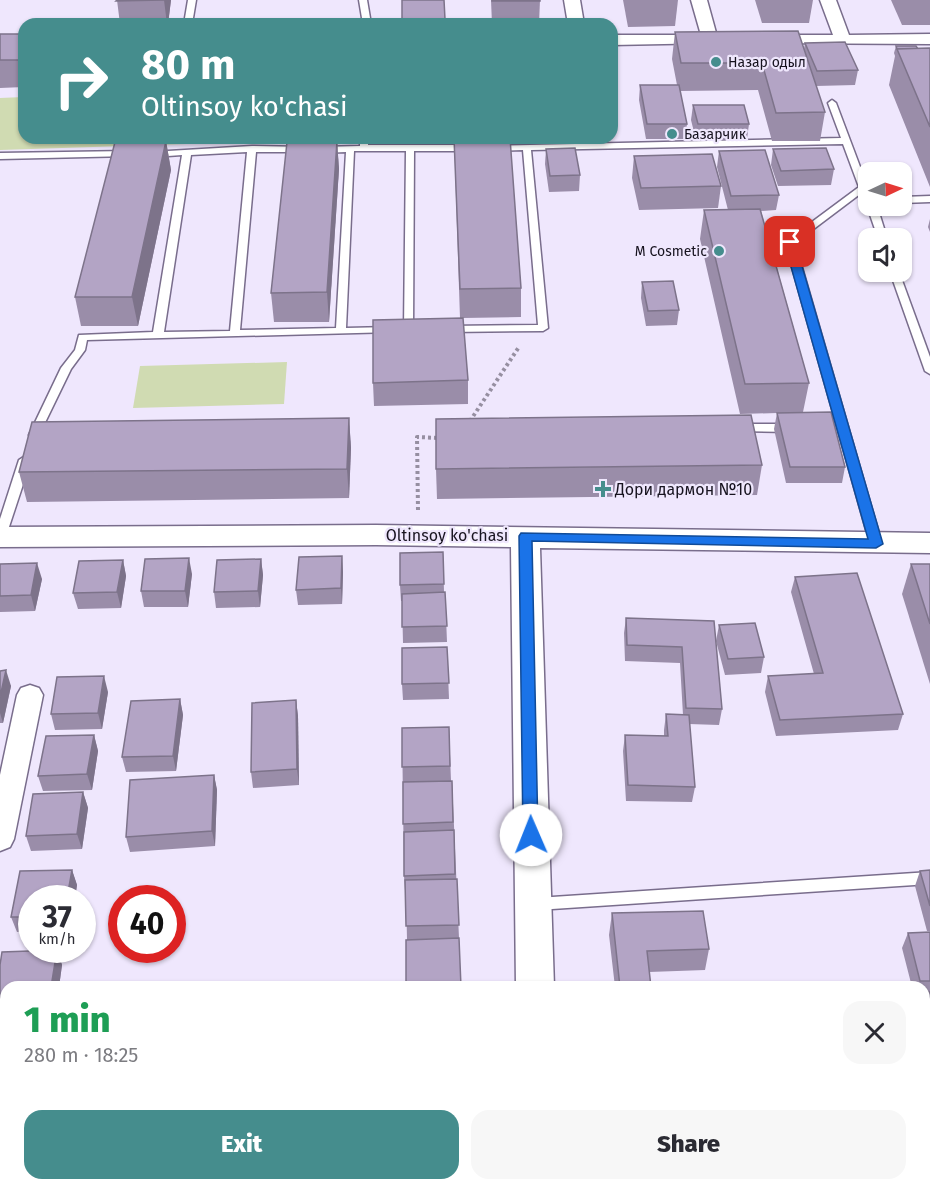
<!DOCTYPE html>
<html lang="en">
<head>
<meta charset="utf-8">
<style>
	:root { --surface:#fff; --page:#f7f7f7; --text:#2b2b33; --muted:#7c7c81; --accent:#458d8d }
	body { margin:0; font-family:"Fira Sans",sans-serif; background:var(--page); color:var(--text); height:100vh; display:flex; flex-direction:column; font-size:22px; white-space:nowrap }
	* { box-sizing:border-box; margin:0 }
	p { font-size:20px; color:var(--muted) }
	.icon { flex:none; width:33px; height:33px; fill:none; stroke:currentColor; stroke-width:2; stroke-linecap:round; stroke-linejoin:round }
	.map { position:relative; flex:1; overflow:hidden }
	.sheet { position:absolute; left:0px; top:981px; width:930px; height:210px; display:flex; flex-direction:column; background:var(--surface); border-radius:18px 18px 0 0; box-shadow:0 2px 4px #0004 }
	.sheet>* { flex:none }
	.guide { position:absolute; left:18px; top:18px; width:600px; height:126px; border-radius:18px; box-shadow:0 2px 4px #0004; background:#458d8d; color:#fff; overflow:hidden }
	.needle { width:39px; rotate:86deg }
	.tools { position:absolute; left:858px; top:162px; display:grid; gap:12px }
	.tools a { display:grid; place-items:center; width:54px; height:54px; border-radius:12px; background:var(--surface); box-shadow:0 2px 4px #0004; font-size:30px }
	.speed { position:absolute; left:18px; top:885px; display:flex; gap:12px; font-size:30px; font-weight:700; text-align:center }
	.speed>* { display:grid; place-content:center; width:78px; height:78px; border-radius:50%; background:var(--surface); box-shadow:0 2px 4px #0004; line-height:1 }
	.speed small { font-size:15px; font-weight:400 }
	.speed .limit { border:9px solid #d22; background:#fff; color:#111 }
	.pin { position:absolute; display:grid; place-items:center; width:51px; height:51px; color:#fff; margin:-26px; border-radius:12px; box-shadow:0 3px 9px #0006 }
	.me { position:absolute; width:66px; margin:-33px; rotate:359deg; stroke-linejoin:round; filter:drop-shadow(0 0 4px #0008) }
	.turn { display:flex; align-items:center; gap:21px; height:126px; padding:0 24px; font-size:27px }
	.turn .icon { width:78px; height:78px; stroke-width:2.5 }
	.turn b { display:block; font-size:42px; line-height:51px }
	.round { display:grid; place-items:center; flex:none; width:63px; height:63px; border-radius:18px; background:var(--page) }
	.head { display:flex; align-items:center; justify-content:space-between; height:102px; padding:0 24px }
	h1 { font-size:36px; font-weight:800; line-height:45px; color:#1e9e55 }
	.action { display:flex; gap:12px; margin-top:auto; padding:12px 24px }
	.action a { flex:1; height:69px; border-radius:18px; background:var(--accent); color:#fff; font-size:24px; font-weight:800; line-height:69px; text-align:center }
	.action a+a { background:var(--page); color:var(--text) }
	.map>svg:first-child { display:block }
	.green { fill:#d0dbb2 }
	.lines { fill:none; stroke-linecap:round; stroke-linejoin:round }
	.service-casing { stroke:#796d8c; stroke-width:3 }
	.minor-casing { stroke:#796d8c; stroke-width:3 }
	.tertiary-casing { stroke:#796d8c; stroke-width:3 }
	.path { stroke:#968fa1; stroke-width:4; stroke-dasharray:3 3; stroke-linecap:butt }
	.service { fill:#fff; fill-rule:evenodd }
	.minor { fill:#fff; fill-rule:evenodd }
	.tertiary { fill:#fff; fill-rule:evenodd }
	.wall { fill:#9a8da9 }
	.shaded-wall { fill:#7d738a }
	.building { fill:#b3a4c5; stroke:#7d738a; stroke-width:1.5 }
	.route { fill:#1a73e8; stroke:#114b97; stroke-width:1.5 }
	.poi-dot { fill:#458d8d; stroke:#efe7fd; stroke-width:2 }
	.labels { text-anchor:middle; dominant-baseline:central; stroke-width:4.5; stroke-linejoin:round; paint-order:stroke }
	.far-poi-label { font-size:14px; fill:#17131f; stroke:#efe7fd; text-anchor:start }
	.poi-label { font-size:16px; fill:#17131f; stroke:#efe7fd; text-anchor:start }
	.street-label { font-size:16px; fill:#17131f; stroke:#efe7fd }
</style>
</head>
<body>
<div class="map">
<svg width="930" height="1191" viewBox="0 0 930 1191">
	<rect width="100%" height="100%" fill="#efe7fd"/>
	<!-- green -->
	<g class="green">
		<polygon points="24,97 24,138 337,139 0,150 0,98"/>
		<polygon points="287,362 284,404 133,408 140,366"/>
	</g>
	<g class="lines">
		<!-- service casing -->
		<g class="service-casing">
			<g id="service">
				<polygon points="188,0 196,0 192,24 184,24"/>
				<polygon points="359,0 367,0 371,24 363,24"/>
				<polygon points="832,100 836,103 868,188 795,243 882,544 880,547 872,547 870,544 785,242 859,187 843,144 531,150 548,328 543,331 449,332 444,329 449,326 538,325 523,150 494,151 491,150 491,146 841,138 828,103"/>
				<path d="M360 138H368V145H470L474 148 470 151H414L413 331H405L404 329 406 151H354L346 328 390 327 395 330 394 332 87 340 85 350 71 369 39 435 38 438H30L29 435 61 368 75 350 79 335 153 332 182 155 154 157 151 156V152L252 146 305 147V151L302 152H256L240 330 336 328 346 152 322 153 318 150 322 147 360 146ZM247 152 230 331 164 332 191 155Z"/>
				<polygon points="128,151 131,152 131,156 0,159 0,153"/>
				<polygon points="930,196 930,202 902,203 902,197"/>
				<polygon points="868,204 877,206 887,238 878,238 867,206"/>
				<polygon points="890,272 899,272 930,357 930,374 925,371"/>
				<polygon points="738,424 789,424 794,428 789,432 734,431 733,428 734,425"/>
				<polygon points="25,456 31,460 6,536 0,540 0,519 19,460"/>
				<polygon points="930,872 930,884 537,910 532,908 530,904 532,900 537,898"/>
			</g>
		</g>
		<!-- minor casing -->
		<g class="minor-casing">
			<g id="minor">
				<polygon points="564,0 580,0 584,24 568,24"/>
				<polygon points="691,0 707,0 718,40 716,43 612,45 612,35 701,35"/>
				<polygon points="820,0 836,0 849,35 930,34 930,44 761,43 759,40 761,37 767,35 833,35"/>
				<polygon points="30,685 39,688 43,695 14,839 10,847 0,851 0,775 17,695 21,688"/>
				<rect x="0" y="1106" width="6" height="30"/>
			</g>
		</g>
		<!-- tertiary casing -->
		<g class="tertiary-casing">
			<g id="tertiary">
				<polygon points="376,525 930,533 930,553 540,548 554,987 516,987 511,547 376,545 0,547 0,527"/>
				<rect x="520" y="1185" width="40" height="6"/>
			</g>
		</g>
		<!-- path -->
		<g class="path">
			<polyline points="470,421 519,347"/>
			<polyline points="418,510 417,437 439,438"/>
		</g>
		<!-- service -->
		<use href="#service" class="service"/>
		<!-- minor -->
		<use href="#minor" class="minor"/>
		<!-- tertiary -->
		<use href="#tertiary" class="tertiary"/>
	</g>
	<!-- wall -->
	<g class="wall">
		<polygon points="117,0 171,0 168,24 120,24"/>
		<polygon points="402,0 444,0 445,24 402,24"/>
		<polygon points="491,0 540,0 539,24 492,24"/>
		<polygon points="623,0 678,0 675,26 628,27"/>
		<polygon points="755,0 813,0 809,23 762,23"/>
		<polygon points="891,0 930,0 930,25 902,25"/>
		<polygon points="675,32 804,49 805,43 858,70 855,85 816,86 825,112 820,141 772,141 758,90 680,91 687,124 685,139 646,139 639,100 640,85 677,85 672,59"/>
		<polygon points="0,34 24,34 24,87 0,88"/>
		<polygon points="896,46 918,49 930,48 930,187 889,85 895,56 894,53"/>
		<polygon points="693,105 749,124 747,139 696,140 691,120"/>
		<polygon points="454,138 521,288 521,317 463,318 468,380 468,404 374,406 373,383 460,318"/>
		<polygon points="166,141 171,170 138,326 81,326 75,297"/>
		<polygon points="337,141 339,169 329,322 274,322 271,293"/>
		<polygon points="546,149 580,175 579,191 549,192 545,164"/>
		<polygon points="773,149 834,169 831,185 778,186 771,165"/>
		<polygon points="719,151 779,195 776,210 761,211 809,383 803,412 845,467 842,483 786,483 774,429 777,413 740,414 700,239 704,210 728,210 717,167"/>
		<polygon points="634,156 721,186 718,208 639,210 632,178"/>
		<polygon points="930,219 930,232 928,227"/>
		<polygon points="642,282 679,310 677,325 646,326 641,298"/>
		<polygon points="349,418 351,448 349,498 27,502 19,472"/>
		<polygon points="762,465 757,495 437,499 436,469"/>
		<polygon points="443,552 444,592 445,592 447,642 403,643 402,601 401,601 400,585"/>
		<polygon points="342,556 343,572 342,604 298,605 296,590"/>
		<polygon points="261,559 263,575 260,607 216,608 214,592"/>
		<polygon points="123,560 126,576 121,608 78,609 73,593"/>
		<polygon points="0,564 42,579 35,611 0,612"/>
		<polygon points="911,564 930,564 930,684 902,594"/>
		<polygon points="192,574 188,607 144,607 141,591"/>
		<polygon points="795,577 903,714 898,730 776,736 765,692 768,676 814,674 791,592"/>
		<polygon points="626,618 714,621 722,709 719,725 689,724 695,787 692,802 626,801 623,751 625,735 664,736 664,730 666,714 683,715 680,663 625,661 624,633"/>
		<polygon points="719,625 764,657 761,673 725,675 716,641"/>
		<polygon points="447,647 449,699 403,700 402,684"/>
		<polygon points="0,671 11,686 3,723 0,723"/>
		<polygon points="108,692 102,729 55,730 51,714"/>
		<polygon points="180,699 183,715 176,771 126,772 122,757"/>
		<polygon points="296,700 298,716 299,785 253,788 251,772"/>
		<polygon points="449,727 451,781 452,781 459,938 407,940 406,890 405,891 404,876 402,728"/>
		<polygon points="94,735 98,751 92,790 43,791 38,776"/>
		<polygon points="214,775 217,790 215,846 130,852 126,837"/>
		<polygon points="83,792 88,808 82,849 31,851 26,836"/>
		<polygon points="72,870 77,885 75,898 32,898 32,931 17,932 11,917 20,871"/>
		<polygon points="930,870 930,931 927,931 915,886 920,871"/>
		<polygon points="612,913 709,949 705,970 649,972 651,987 615,987 609,935"/>
		<polygon points="930,932 930,1045 924,1045 924,987 912,987 902,948 908,933"/>
		<polygon points="57,950 62,965 59,987 6,987 6,1015 0,1015 0,965"/>
		<rect x="0" y="1021" width="6" height="66"/>
		<polygon points="675,1185 737,1185 738,1191 673,1191"/>
		<polygon points="761,1185 875,1185 876,1191 762,1191"/>
		<polygon points="879,1185 924,1185 930,1191 880,1191"/>
	</g>
	<!-- shaded-wall -->
	<g class="shaded-wall">
		<polygon points="164,0 171,0 168,24 167,24"/>
		<polygon points="166,141 171,170 138,326 132,297"/>
		<polygon points="337,141 339,169 329,322 327,292"/>
		<polygon points="349,418 351,448 349,498 347,469"/>
		<polygon points="342,556 343,572 342,604 341,588"/>
		<polygon points="189,558 192,574 188,607 185,591"/>
		<polygon points="261,559 263,575 260,607 258,591"/>
		<polygon points="123,560 126,576 121,608 117,592"/>
		<polygon points="37,563 42,579 35,611 31,595"/>
		<polygon points="6,670 11,686 3,723 0,713 0,697"/>
		<polygon points="104,676 108,692 102,729 98,713"/>
		<polygon points="180,699 183,715 176,771 173,756"/>
		<polygon points="296,700 298,716 299,785 297,769"/>
		<polygon points="94,735 98,751 92,790 87,774"/>
		<polygon points="214,775 217,790 215,846 212,831"/>
		<polygon points="83,792 88,808 82,849 77,834"/>
		<polygon points="72,870 77,885 75,898 67,898"/>
		<polygon points="57,950 62,965 59,987 51,987"/>
		<polygon points="62,1185 69,1185 68,1191 61,1191"/>
		<polygon points="155,1185 160,1185 160,1191 154,1191"/>
		<rect x="247" y="1185" width="4" height="6"/>
	</g>
	<!-- building -->
	<g class="building">
		<polygon points="117,0 164,0 116,1"/>
		<polygon points="402,0 444,0 445,19 402,19"/>
		<rect x="492" y="0" width="48" height="1"/>
		<polygon points="798,31 825,112 776,113 762,63 681,63 675,32"/>
		<polygon points="0,34 24,34 24,55 22,60 0,60"/>
		<polygon points="845,42 858,70 817,71 805,43"/>
		<polygon points="896,46 916,46 918,49 897,49"/>
		<polygon points="930,48 930,127 897,49"/>
		<polygon points="640,85 679,85 687,124 647,124"/>
		<polygon points="693,105 744,105 749,124 698,124"/>
		<polygon points="454,138 510,138 521,288 460,289"/>
		<polygon points="166,141 132,297 75,297 115,142"/>
		<polygon points="337,141 327,292 271,293 287,142"/>
		<polygon points="575,148 580,175 550,176 546,149"/>
		<polygon points="826,148 834,169 781,171 773,149"/>
		<polygon points="765,150 779,195 731,196 719,151"/>
		<polygon points="712,154 721,186 641,188 634,156"/>
		<polygon points="760,209 809,383 745,384 704,210"/>
		<polygon points="673,281 679,310 648,311 642,282"/>
		<polygon points="463,318 468,380 373,383 373,320"/>
		<polygon points="831,412 845,467 790,467 777,413"/>
		<polygon points="751,415 762,465 436,469 436,419"/>
		<polygon points="349,418 347,469 19,472 32,422"/>
		<polygon points="443,552 444,584 400,585 400,553"/>
		<polygon points="342,556 341,588 296,590 299,557"/>
		<polygon points="189,558 185,591 141,591 145,559"/>
		<polygon points="261,559 258,591 214,592 217,560"/>
		<polygon points="123,560 117,592 73,593 79,561"/>
		<polygon points="37,563 31,595 0,596 0,564"/>
		<polygon points="911,564 930,564 930,624"/>
		<polygon points="857,573 903,714 780,720 768,676 823,673 795,577"/>
		<polygon points="445,592 447,626 402,627 402,594"/>
		<polygon points="626,618 714,621 722,709 686,708 682,647 627,645"/>
		<polygon points="755,623 764,657 728,659 719,625"/>
		<polygon points="447,647 449,683 402,684 402,648"/>
		<polygon points="6,670 0,697 0,671"/>
		<polygon points="104,676 98,713 51,714 57,677"/>
		<polygon points="180,699 173,756 122,757 131,701"/>
		<polygon points="296,700 297,769 251,772 252,703"/>
		<polygon points="666,714 689,715 695,787 628,785 625,735 668,736"/>
		<polygon points="449,727 450,766 402,767 402,728"/>
		<polygon points="94,735 87,774 38,776 46,736"/>
		<polygon points="214,775 212,831 126,837 130,780"/>
		<polygon points="452,781 453,822 403,824 403,782"/>
		<polygon points="83,792 77,834 26,836 33,794"/>
		<polygon points="454,830 455,874 404,876 404,832"/>
		<polygon points="72,870 67,898 32,898 32,917 11,917 20,871"/>
		<polygon points="930,870 930,906 920,871"/>
		<polygon points="457,879 459,925 406,926 405,880"/>
		<polygon points="703,911 709,949 647,951 651,987 620,987 612,913"/>
		<polygon points="930,932 930,981 920,981 908,933"/>
		<polygon points="459,938 461,987 406,987 406,940"/>
		<polygon points="57,950 51,987 6,987 6,1001 0,1001 0,965 2,952"/>
		<polygon points="924,992 930,992 930,1031 924,1032"/>
		<rect x="0" y="1021" width="6" height="52"/>
		<polygon points="924,1155 930,1155 930,1191 889,1191 888,1185 924,1185"/>
		<polygon points="5,1164 6,1164 6,1185 62,1185 61,1191 0,1191"/>
		<polygon points="95,1185 155,1185 154,1191 94,1191"/>
		<polygon points="187,1185 247,1185 247,1191 186,1191"/>
		<polygon points="271,1185 330,1185 330,1191 270,1191"/>
		<rect x="394" y="1185" width="60" height="6"/>
		<polygon points="677,1185 737,1185 738,1191 678,1191"/>
		<polygon points="770,1185 875,1185 876,1191 771,1191"/>
	</g>
	<!-- route -->
	<polygon class="route" points="790,239 795,242 883,544 876,548 532,541 538,835 536,840 531,842 525,840 523,835 519,536 521,533 868,539 784,242"/>
	<!-- markers -->
	<g class="poi-dot">
		<circle cx="716" cy="62" r="6"/>
		<circle cx="672" cy="134" r="6"/>
		<circle cx="719" cy="251" r="6"/>
		<path d="M600 480h6v6h6v6h-6v6h-6v-6h-6v-6h6z"/>
	</g>
	<g class="labels">
		<!-- far-poi labels -->
		<g class="far-poi-label">
			<text x="728" y="62">Назар одыл</text>
			<text x="684" y="134">Базарчик</text>
			<text x="707" y="251" text-anchor="end">M Cosmetic</text>
		</g>
		<!-- poi labels -->
		<g class="poi-label">
			<text x="615" y="489">Дори дармон №10</text>
		</g>
		<!-- street labels -->
		<g class="street-label">
			<text x="447" y="535">Oltinsoy ko'chasi</text>
		</g>
	</g>
</svg>
<div class="tools">
<a><svg class="needle" viewBox="-14 -14 28 28"><path d="M0-13l5 13h-10z" fill="#e53935"/><path d="M0 13l5-13h-10z" fill="#7c7c81"/></svg></a>
<a><svg class="icon" aria-label="sound" viewBox="0 0 24 24"><path d="M4 9h4l5-4v14l-5-4H4zM17 9q2 3 0 6"/></svg></a>
</div>
<div class="speed"><div>37<small>km/h</small></div><div class="limit">40</div></div>
<div class="pin" style="left:790px;top:242px;background:#d93025"><svg class="icon" aria-label="arrive" viewBox="0 0 24 24"><path d="M6 21V4h12l-3 4 3 4H6"/></svg></div>
<svg class="me" style="left:531px;top:835px" viewBox="-20 -20 40 40"><circle r="19" fill="#fff"/><path d="M0-13L10 11 0 6-10 11z" fill="#1a73e8"/></svg>
<div class="guide">
<div class="turn"><svg class="icon" aria-label="right" viewBox="0 0 24 24"><path d="M7 20v-9h11M14 6l5 5-5 5"/></svg><div><b>80 m</b>Oltinsoy ko'chasi</div></div>
</div>
<section class="sheet">
<div class="head"><div><h1>1 min</h1><p>280 m · 18:25</p></div><a class="round"><svg class="icon" aria-label="close" viewBox="0 0 24 24"><path d="M6 6l12 12M18 6L6 18"/></svg></a></div>
<div class="action"><a>Exit</a><a>Share</a></div>
</section>
</div>
</body>
</html>
